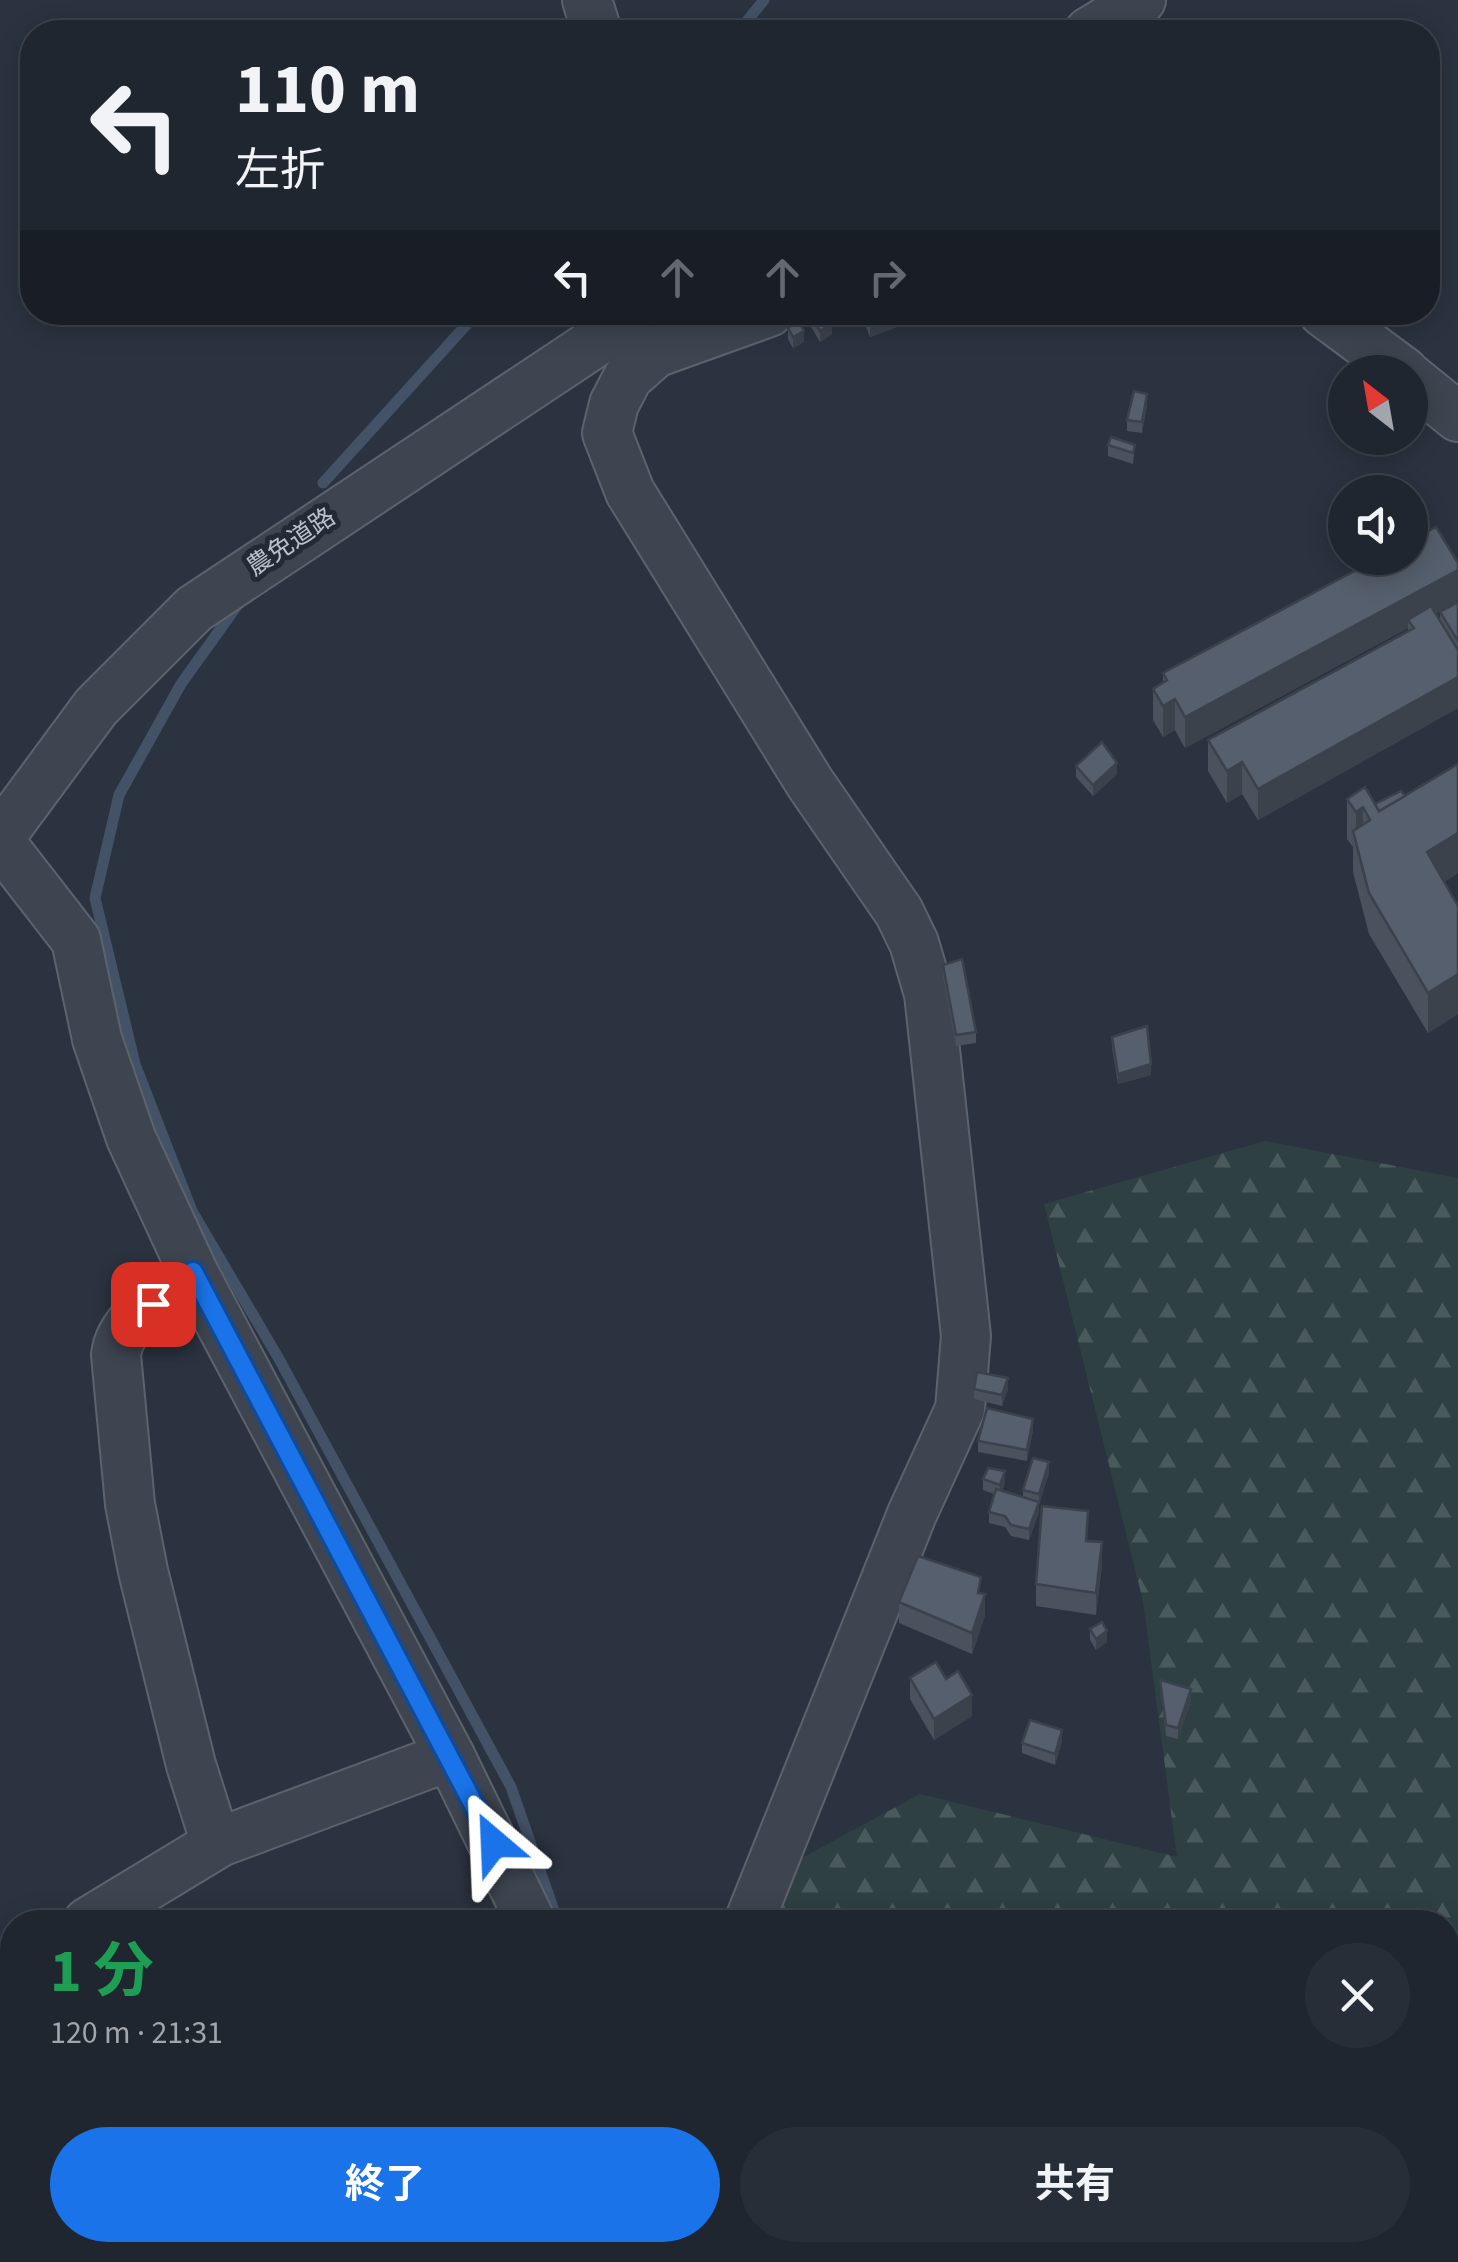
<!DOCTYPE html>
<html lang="ja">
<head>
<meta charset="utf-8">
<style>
	:root { --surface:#202630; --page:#282e38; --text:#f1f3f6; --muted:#a2a5ab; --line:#3d434c; --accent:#1a73e8 }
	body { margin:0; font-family:"Source Sans 3","Noto Sans JP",sans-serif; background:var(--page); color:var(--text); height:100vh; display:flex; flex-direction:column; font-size:38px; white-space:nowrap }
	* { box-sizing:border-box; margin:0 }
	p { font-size:32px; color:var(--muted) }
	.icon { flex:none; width:55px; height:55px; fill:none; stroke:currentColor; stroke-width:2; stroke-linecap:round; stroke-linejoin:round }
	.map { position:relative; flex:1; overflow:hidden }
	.details { position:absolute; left:0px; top:1910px; width:1460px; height:352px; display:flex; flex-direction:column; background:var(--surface); border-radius:40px 40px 0 0; box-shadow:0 5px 25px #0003,0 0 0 2px var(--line) }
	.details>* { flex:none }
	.guide { position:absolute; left:20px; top:20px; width:1420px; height:305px; border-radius:40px; box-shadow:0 5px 25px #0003,0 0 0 2px var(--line); background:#202630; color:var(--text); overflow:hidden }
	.needle { width:65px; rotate:329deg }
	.controls { position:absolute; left:1328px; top:355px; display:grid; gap:20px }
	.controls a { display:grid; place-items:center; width:100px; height:100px; border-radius:50%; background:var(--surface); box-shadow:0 5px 25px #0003,0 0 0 2px var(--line); font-size:50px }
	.pin { position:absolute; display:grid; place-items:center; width:85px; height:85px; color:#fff; margin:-42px; border-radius:20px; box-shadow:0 5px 15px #0006 }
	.me { position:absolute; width:110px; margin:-55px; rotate:334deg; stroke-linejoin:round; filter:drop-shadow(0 0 8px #0008) }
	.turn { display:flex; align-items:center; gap:35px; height:210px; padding:0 50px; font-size:45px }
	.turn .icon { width:130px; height:130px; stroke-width:2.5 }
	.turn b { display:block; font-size:70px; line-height:85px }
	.lanes { display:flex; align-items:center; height:95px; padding:0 50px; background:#0003; justify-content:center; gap:50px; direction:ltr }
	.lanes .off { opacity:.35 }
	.round { display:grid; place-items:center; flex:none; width:105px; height:105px; border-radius:52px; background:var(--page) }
	.headline { display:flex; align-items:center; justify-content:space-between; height:170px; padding:0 50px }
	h1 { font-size:60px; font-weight:700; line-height:75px; color:#1e9e55 }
	.action { display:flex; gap:20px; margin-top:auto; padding:20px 50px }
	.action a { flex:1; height:115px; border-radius:60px; background:var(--accent); color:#fff; font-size:40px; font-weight:700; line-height:115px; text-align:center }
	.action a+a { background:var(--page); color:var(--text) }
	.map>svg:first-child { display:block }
	.forest { fill:url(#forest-firs) }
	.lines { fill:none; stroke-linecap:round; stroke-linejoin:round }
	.stream { stroke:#445268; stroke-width:11 }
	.minor-casing { stroke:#5c636d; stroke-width:52 }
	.minor { stroke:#3e4550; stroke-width:48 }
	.wall { fill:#4a525e }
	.shaded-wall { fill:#3c424c }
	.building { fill:#565f6d; stroke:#3c424c; stroke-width:2.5 }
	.route-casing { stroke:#114b97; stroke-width:25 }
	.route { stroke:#1a73e8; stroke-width:18 }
	.labels { text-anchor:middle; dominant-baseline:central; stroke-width:10; stroke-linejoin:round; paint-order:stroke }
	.street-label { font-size:25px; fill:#bbc1ca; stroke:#232a35 }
</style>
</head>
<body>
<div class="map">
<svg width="1458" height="2262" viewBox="0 0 1458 2262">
	<defs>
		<pattern id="forest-firs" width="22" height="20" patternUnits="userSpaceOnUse" patternTransform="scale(2.5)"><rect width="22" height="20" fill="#2e4042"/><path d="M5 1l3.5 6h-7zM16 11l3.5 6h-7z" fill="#4a5a5c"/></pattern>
	</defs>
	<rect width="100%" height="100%" fill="#2b3340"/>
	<!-- forest -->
	<polygon class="forest" points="1265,1141 1458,1178 1458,2262 859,2262 854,2250 1448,2250 1448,1922 755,1922 748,1887 920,1794 1177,1857 1143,1601 1044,1204"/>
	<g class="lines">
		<!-- stream -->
		<g class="stream">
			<polyline points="738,32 764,0"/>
			<polyline points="323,483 478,312"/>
			<polyline points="239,603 181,684 119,795 95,898 135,1064 192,1211 279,1359 511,1787 558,1922"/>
			<polyline points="670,2250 675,2262"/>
		</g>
		<!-- minor casing -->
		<g class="minor-casing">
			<g id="minor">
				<polyline points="587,0 597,32"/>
				<polyline points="1089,32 1141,0"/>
				<polyline points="1323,312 1404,372"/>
				<polyline points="1410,378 1458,417"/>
				<polyline points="0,837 96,707 194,609 641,312"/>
				<polyline points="0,842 76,940 97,1039 131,1138 193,1272 450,1756 531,1922"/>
				<path d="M193 1272C166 1293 120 1318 116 1355L130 1504 143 1571 191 1765 211 1828 220 1842"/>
				<polyline points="88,1922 220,1842 450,1756"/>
				<polyline points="749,1922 912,1514 960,1409 966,1336 929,994 914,943 899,912 810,783 630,492 607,433 614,404 628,377 655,353 769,312"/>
				<polyline points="0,1976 12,1968"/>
				<polyline points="642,2250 646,2262"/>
				<polyline points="805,2250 809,2262"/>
			</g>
		</g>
		<!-- minor -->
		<use href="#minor" class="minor"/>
	</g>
	<!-- wall -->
	<g class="wall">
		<polygon points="860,312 901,312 902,325 870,337"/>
		<polygon points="811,316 832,334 820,342 811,327"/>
		<polygon points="788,328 804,342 793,348 788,339"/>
		<polygon points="1147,405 1142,433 1127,431 1127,420"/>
		<polygon points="1108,445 1135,445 1133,464 1108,456"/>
		<polygon points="1458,601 1436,613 1440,621 1440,612 1458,602 1458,708 1258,820 1242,794 1227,803 1208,771 1208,740 1408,631 1408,628 1185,748 1175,730 1163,737 1153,720 1153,689 1163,683 1163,673"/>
		<polygon points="1458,764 1458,873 1444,882 1458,906 1458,1014 1428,1033 1369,934 1353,872 1353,847 1347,839 1347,799 1375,804 1405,796"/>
		<polygon points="1076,766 1117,774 1093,796 1076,777"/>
		<polygon points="943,965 976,1032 976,1043 956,1046 943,976"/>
		<polygon points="1112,1037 1151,1075 1118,1084 1112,1048"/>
		<polygon points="974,1389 1008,1389 1002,1406 974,1399"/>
		<polygon points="1033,1430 1027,1461 978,1452 978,1441"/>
		<polygon points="1049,1473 1039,1504 1039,1512 1029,1540 1011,1536 1005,1527 989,1523 989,1512 994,1494 983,1490 983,1479 1005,1482 1002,1491 1023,1497 1023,1490"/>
		<polygon points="1087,1541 1102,1564 1096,1615 1036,1606 1036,1584"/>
		<polygon points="899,1602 985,1615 972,1654 899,1623"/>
		<polygon points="1090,1629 1107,1642 1096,1650 1090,1640"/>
		<polygon points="910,1678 946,1679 972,1716 934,1740 910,1699"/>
		<polygon points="1160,1680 1191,1700 1178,1739 1166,1736"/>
		<polygon points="1062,1741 1055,1765 1022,1753 1022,1743"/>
	</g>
	<!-- shaded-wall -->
	<g class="shaded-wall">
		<polygon points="902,314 902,325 870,337 870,326"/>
		<polygon points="832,323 832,334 820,342 820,331"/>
		<polygon points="804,331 804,342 793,348 793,337"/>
		<polygon points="1147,394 1147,405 1142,433 1142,422"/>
		<polygon points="1458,570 1458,601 1412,626 1408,620 1408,628 1185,748 1185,717"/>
		<polygon points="1458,677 1458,708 1258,820 1258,789"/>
		<polygon points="1175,699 1175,730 1163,737 1163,706"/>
		<polygon points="1242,762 1242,794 1227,803 1227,771"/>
		<polygon points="1117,763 1117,774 1093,796 1093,785"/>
		<polygon points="1363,807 1363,848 1356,845 1356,812"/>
		<polygon points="1458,833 1458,873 1427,892 1427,852"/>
		<polygon points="1458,974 1458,1014 1428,1033 1428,993"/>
		<polygon points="1151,1064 1151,1075 1118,1084 1118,1074"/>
		<polygon points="1008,1378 1008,1389 1002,1406 1002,1395"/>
		<polygon points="1033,1419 1033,1430 1027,1461 1027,1450"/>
		<polygon points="1049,1462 1049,1473 1039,1505 1039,1494"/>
		<polygon points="1005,1471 1005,1482 1000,1496 1000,1485"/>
		<polygon points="1039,1502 1039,1512 1029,1540 1029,1529"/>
		<polygon points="1102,1542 1102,1564 1096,1615 1096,1593"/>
		<polygon points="985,1594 985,1615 972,1654 972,1633"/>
		<polygon points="1107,1631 1107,1642 1096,1650 1096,1639"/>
		<polygon points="1191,1689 1191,1700 1178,1739 1178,1728"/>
		<polygon points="972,1695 972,1716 934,1740 934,1719"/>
		<polygon points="1062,1730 1062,1741 1055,1765 1055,1754"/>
	</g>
	<!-- building -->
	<g class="building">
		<polygon points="816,312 825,312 832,323 820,331 811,316"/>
		<polygon points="864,312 901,312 902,314 870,326"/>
		<polygon points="799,321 804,331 793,337 788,328"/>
		<polygon points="1134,391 1147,394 1142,422 1127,420"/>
		<polygon points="1111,437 1135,445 1133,453 1108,445"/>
		<polygon points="1436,527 1458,563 1458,570 1185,717 1175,699 1163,706 1153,689 1167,680 1163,673 1379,558 1410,558 1410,541"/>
		<polygon points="1458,602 1458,641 1440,612"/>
		<polygon points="1431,606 1458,650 1458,677 1258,789 1242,762 1227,771 1208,740 1414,628 1408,620"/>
		<polygon points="1102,742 1117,763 1093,785 1076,766"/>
		<polygon points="1458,764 1458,833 1427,852 1458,906 1458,974 1428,993 1369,893 1353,831 1370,820 1363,807 1356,812 1347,799 1365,787 1379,811"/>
		<polygon points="1401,791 1405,796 1379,811 1375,804"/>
		<polygon points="962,959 976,1032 956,1035 943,965"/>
		<polygon points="1147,1026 1151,1064 1118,1074 1112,1037"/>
		<polygon points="977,1372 1008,1378 1002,1395 974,1389"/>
		<polygon points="987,1408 1033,1419 1027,1450 978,1441"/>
		<polygon points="1033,1458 1049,1462 1039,1494 1023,1490"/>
		<polygon points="988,1468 1005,1471 1000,1485 983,1479"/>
		<polygon points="996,1489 1039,1502 1029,1529 1011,1525 1005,1516 989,1512"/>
		<polygon points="1042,1506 1088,1511 1086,1541 1102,1542 1096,1593 1036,1584"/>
		<polygon points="918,1556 981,1577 978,1593 985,1594 972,1633 899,1602"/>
		<polygon points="1102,1622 1107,1631 1096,1639 1090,1629"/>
		<polygon points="936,1662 946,1679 958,1671 972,1695 934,1719 910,1678"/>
		<polygon points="1160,1680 1191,1689 1178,1728 1166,1725"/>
		<polygon points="1030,1720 1062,1730 1055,1754 1022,1743"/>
	</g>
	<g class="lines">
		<!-- route casing -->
		<g class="route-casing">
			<polyline id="route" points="153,1304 193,1272 494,1843"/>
		</g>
		<!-- route -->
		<use href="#route" class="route"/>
	</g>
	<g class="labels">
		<!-- street labels -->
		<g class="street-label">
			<text transform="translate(291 542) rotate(-34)">農免道路</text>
		</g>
	</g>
</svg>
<div class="controls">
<a><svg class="needle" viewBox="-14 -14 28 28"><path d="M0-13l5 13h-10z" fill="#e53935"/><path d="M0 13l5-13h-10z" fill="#a2a5ab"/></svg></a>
<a><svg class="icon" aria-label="sound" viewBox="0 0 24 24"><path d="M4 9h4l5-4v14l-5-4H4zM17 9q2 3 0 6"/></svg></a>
</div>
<div class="pin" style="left:153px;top:1304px;background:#d93025"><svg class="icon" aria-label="arrive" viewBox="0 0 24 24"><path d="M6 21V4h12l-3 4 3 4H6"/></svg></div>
<svg class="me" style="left:494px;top:1843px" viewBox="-20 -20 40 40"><path d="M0-17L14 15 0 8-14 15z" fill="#1a73e8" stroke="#fff" stroke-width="4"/></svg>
<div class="guide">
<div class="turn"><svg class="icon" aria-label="left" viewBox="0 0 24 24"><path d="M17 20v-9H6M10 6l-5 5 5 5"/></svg><div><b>110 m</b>左折</div></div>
<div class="lanes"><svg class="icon" aria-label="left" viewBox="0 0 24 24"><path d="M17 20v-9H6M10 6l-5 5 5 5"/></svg><svg class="icon off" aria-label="ahead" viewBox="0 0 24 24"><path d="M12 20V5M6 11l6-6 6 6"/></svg><svg class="icon off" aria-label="ahead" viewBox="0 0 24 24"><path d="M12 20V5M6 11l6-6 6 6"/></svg><svg class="icon off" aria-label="right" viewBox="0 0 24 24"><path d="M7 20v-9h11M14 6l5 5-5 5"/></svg></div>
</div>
<section class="details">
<div class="headline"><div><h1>1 分</h1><p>120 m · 21:31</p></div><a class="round"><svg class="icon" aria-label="close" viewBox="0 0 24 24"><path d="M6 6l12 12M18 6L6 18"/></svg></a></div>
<div class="action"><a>終了</a><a>共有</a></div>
</section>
</div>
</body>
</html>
